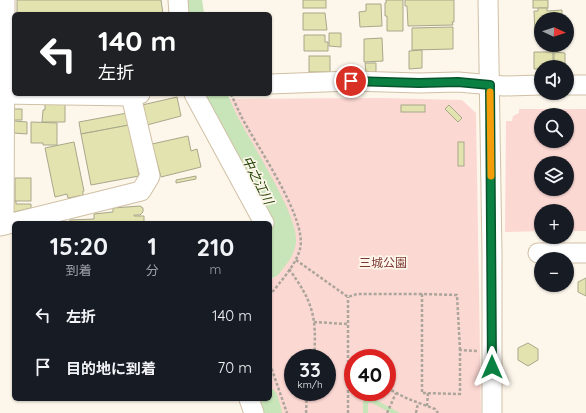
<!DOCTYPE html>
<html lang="ja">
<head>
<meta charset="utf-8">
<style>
	:root { --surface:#171b24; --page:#242831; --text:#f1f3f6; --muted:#9ea1a6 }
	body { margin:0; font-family:Quicksand,"Noto Sans JP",sans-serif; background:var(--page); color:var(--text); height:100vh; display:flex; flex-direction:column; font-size:15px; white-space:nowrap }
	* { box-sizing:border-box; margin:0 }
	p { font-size:13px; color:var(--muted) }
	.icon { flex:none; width:22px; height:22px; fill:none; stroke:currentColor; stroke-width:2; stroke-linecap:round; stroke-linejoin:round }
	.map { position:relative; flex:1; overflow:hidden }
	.details { position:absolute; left:12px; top:221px; width:260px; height:180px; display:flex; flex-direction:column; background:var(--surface); border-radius:6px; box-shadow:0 1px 3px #0004 }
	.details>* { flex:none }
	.guide { position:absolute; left:12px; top:12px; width:260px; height:84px; border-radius:6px; box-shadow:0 1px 3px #0004; background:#202124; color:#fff; overflow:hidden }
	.needle { width:26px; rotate:94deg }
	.controls { position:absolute; left:534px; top:12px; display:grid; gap:8px }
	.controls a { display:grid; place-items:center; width:40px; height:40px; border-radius:50%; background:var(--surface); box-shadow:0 1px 3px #0004; font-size:20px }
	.speed { position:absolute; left:284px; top:349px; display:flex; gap:8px; font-size:20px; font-weight:700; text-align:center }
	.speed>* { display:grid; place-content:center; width:52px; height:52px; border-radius:50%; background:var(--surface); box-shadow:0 1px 3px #0004; line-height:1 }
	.speed small { font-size:10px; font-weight:400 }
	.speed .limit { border:6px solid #d22; background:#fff; color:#111 }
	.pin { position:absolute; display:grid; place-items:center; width:34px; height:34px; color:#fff; margin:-17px; border:2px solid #fff; border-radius:50%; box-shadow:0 1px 4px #0007 }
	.me { position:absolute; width:44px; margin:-22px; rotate:0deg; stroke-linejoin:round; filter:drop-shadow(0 0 3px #0008) }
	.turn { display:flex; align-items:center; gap:14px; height:84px; padding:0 20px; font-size:18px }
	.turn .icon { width:52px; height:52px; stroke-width:2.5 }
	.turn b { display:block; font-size:28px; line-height:34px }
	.eta { display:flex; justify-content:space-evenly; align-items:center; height:68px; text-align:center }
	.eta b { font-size:24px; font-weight:700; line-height:28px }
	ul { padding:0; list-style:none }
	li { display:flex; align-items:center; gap:12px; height:52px; padding:0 20px }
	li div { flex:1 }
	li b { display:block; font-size:15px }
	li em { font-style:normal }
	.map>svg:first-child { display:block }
	.green { fill:#fcd8d3; fill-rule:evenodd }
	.water { fill:#c7e5b8 }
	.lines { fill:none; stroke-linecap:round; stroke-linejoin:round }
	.river { stroke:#c7e5b8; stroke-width:24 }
	.building { fill:#e3e3af; stroke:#a7a88b }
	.minor-casing { stroke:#d0c0a5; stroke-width:21 }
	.path { stroke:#aca59a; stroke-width:2.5; stroke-dasharray:3 2; stroke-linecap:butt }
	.minor { stroke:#fff; stroke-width:19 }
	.route-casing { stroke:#07532c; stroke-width:10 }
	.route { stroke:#0b8043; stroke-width:7 }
	.slow { stroke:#f59e0b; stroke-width:7 }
	.labels { text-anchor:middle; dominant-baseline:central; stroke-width:3.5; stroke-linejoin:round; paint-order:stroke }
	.park-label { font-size:12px; fill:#7d3732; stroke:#fdf6eb }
	.water-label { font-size:13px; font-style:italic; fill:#224505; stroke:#fdf6eb }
</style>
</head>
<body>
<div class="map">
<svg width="586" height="413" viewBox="0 0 586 413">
	<rect width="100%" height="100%" fill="#fdf6eb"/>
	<!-- green -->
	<g class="green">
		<path d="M380 98 462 100 476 113 481 413H278L270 392V281L283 268 293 226 223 99ZM293 358H327V392H293ZM353 358H387V392H353Z"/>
		<path d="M519 109H586V231H567V211H541V231L505 232 506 121H512L513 116 519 113ZM541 115H567V141H541ZM541 163H567V189H541Z"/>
	</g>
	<!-- water -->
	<polygon class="water" points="371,397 400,413 391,413 370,402 368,404 368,413 363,413 363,401 366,398"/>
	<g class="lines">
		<!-- river -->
		<g class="river">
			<polyline points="190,0 192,14"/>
			<path d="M214 94C219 103 222 113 227 122 239 146 287 220 284 242 283 251 275 259 270 266"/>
			<polyline points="266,399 270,413"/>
		</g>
	</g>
	<!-- building -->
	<g class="building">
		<polygon points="17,0 161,0 163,14 17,14"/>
		<rect x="303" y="0" width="23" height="8"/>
		<polygon points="386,0 403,0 403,31 387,31 387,16 385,16 385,3 386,3"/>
		<polygon points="405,0 454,0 454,22 452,22 453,25 408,26 407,6 405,6"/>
		<rect x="533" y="0" width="15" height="8"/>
		<polygon points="366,4 381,4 382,26 360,27 359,12 366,11"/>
		<polygon points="538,8 547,8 547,11 562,10 562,19 541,19 541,35 535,35 534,11 538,11"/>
		<polygon points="303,13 325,13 327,30 303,30"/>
		<polygon points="453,27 453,49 412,50 412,28"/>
		<polygon points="329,33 341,33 341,47 329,46"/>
		<polygon points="304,35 325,35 325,42 328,42 328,51 304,51"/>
		<polygon points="382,38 383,61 364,62 364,39"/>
		<polygon points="422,50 422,68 409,69 409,51"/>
		<polygon points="534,52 553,52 553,67 541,67 541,69 534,69"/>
		<polygon points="554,52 565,53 565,67 554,67"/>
		<rect x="309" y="56" width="21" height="16"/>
		<polygon points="365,63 376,63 376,72 366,73"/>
		<polygon points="177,97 181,116 147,125 142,105"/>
		<polygon points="45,103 65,103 65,122 42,122 43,110 45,110"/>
		<rect x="401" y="105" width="24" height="7"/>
		<polygon points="449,105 462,118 458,122 445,109"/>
		<polygon points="13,109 22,109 22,120 12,120"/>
		<polygon points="127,113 129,125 81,134 79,122"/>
		<polygon points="14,121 27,122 27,134 14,133"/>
		<polygon points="31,122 57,123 57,145 43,145 43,143 31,143"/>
		<polygon points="129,125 139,176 91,185 81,134"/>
		<polygon points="188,136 191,151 197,149 201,167 161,177 152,144"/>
		<polygon points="74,142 84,191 83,191 83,195 68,198 67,194 55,197 45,148"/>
		<rect x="458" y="142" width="6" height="24"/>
		<polygon points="196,176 196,179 176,183 176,180"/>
		<rect x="15" y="178" width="16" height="23"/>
		<polygon points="10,201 16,201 16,204 31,204 31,208 10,213"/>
		<polygon points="140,206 143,208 143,212 140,215 134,215 134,216 144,216 144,223 70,223 70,220 94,219 94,214 113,212 113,208"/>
		<polygon points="586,278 586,296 578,292 578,282"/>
		<polygon points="528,343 538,349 538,360 528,366 518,360 518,348"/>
	</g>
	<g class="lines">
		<!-- minor casing -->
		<g class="minor-casing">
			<g id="minor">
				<polyline points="178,0 179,14"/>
				<polyline points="488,0 492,254 492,413"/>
				<polyline points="270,84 351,81 419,83 458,82 504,86 541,85"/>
				<polyline points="567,85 586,85"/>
				<polyline points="0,94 131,96 140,94"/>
				<polyline points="194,94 264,223"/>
				<polyline points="4,225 5,0"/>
				<polyline points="0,226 141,191 150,176 131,96"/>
				<polyline points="538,253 586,253"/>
				<polyline points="249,399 254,413"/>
			</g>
		</g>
		<!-- path -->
		<g class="path">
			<path d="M231 94C234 101 238 109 241 116 256 145 308 219 300 249 296 265 280 282 270 295"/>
			<polyline points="296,260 348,297 357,294 422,294"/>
			<path d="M289 269C313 302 317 317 314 358"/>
			<polyline points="314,322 347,324"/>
			<polyline points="460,350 457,295 422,294 422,393 460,394 460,350 477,351"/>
			<polyline points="270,364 287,413"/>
			<polyline points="387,388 406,398 435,409 438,413"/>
			<polyline points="427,406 428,393"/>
			<polyline points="306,413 307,392"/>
			<polyline points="348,413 348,297"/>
			<polyline points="387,413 396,393"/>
			<polyline points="416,413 418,403"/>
		</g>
		<!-- minor -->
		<use href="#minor" class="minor"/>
	</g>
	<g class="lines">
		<!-- route casing -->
		<g class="route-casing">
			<polyline id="route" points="351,81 419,83 458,82 490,85 492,367"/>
		</g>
		<!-- route -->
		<use href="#route" class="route"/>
		<!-- slow -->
		<polyline class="slow" points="490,92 491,176"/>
	</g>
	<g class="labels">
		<!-- park labels -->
		<g class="park-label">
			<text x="383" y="262">三城公園</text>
		</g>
		<!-- water labels -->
		<g class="water-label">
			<text transform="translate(258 180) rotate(63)">中之江川</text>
		</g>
	</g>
</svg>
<div class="controls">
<a><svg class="needle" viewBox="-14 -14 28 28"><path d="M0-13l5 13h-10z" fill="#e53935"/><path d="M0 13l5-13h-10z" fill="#9ea1a6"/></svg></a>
<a><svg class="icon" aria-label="sound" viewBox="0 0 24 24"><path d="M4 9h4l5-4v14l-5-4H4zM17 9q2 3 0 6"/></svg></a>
<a><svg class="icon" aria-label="search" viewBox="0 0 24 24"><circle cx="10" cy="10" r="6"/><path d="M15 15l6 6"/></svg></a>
<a><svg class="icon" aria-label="layers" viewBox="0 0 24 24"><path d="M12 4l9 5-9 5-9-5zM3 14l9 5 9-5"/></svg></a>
<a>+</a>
<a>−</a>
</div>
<div class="speed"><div>33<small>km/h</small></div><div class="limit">40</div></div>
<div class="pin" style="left:351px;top:81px;background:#d93025"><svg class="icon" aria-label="arrive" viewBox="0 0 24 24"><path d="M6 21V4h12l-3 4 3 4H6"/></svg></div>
<svg class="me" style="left:492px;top:367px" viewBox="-20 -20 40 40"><path d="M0-17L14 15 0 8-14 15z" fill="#0b8043" stroke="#fff" stroke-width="4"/></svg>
<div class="guide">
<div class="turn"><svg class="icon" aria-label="left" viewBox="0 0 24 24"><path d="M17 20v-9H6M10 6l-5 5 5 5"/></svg><div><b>140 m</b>左折</div></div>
</div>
<section class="details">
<div class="eta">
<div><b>15:20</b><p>到着</p></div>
<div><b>1</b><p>分</p></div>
<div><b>210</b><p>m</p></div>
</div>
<ul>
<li><svg class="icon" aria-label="left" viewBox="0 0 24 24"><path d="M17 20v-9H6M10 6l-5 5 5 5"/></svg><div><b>左折</b></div><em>140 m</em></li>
<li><svg class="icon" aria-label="arrive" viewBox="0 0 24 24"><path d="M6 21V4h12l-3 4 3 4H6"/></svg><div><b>目的地に到着</b></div><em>70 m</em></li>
</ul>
</section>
</div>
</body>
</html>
